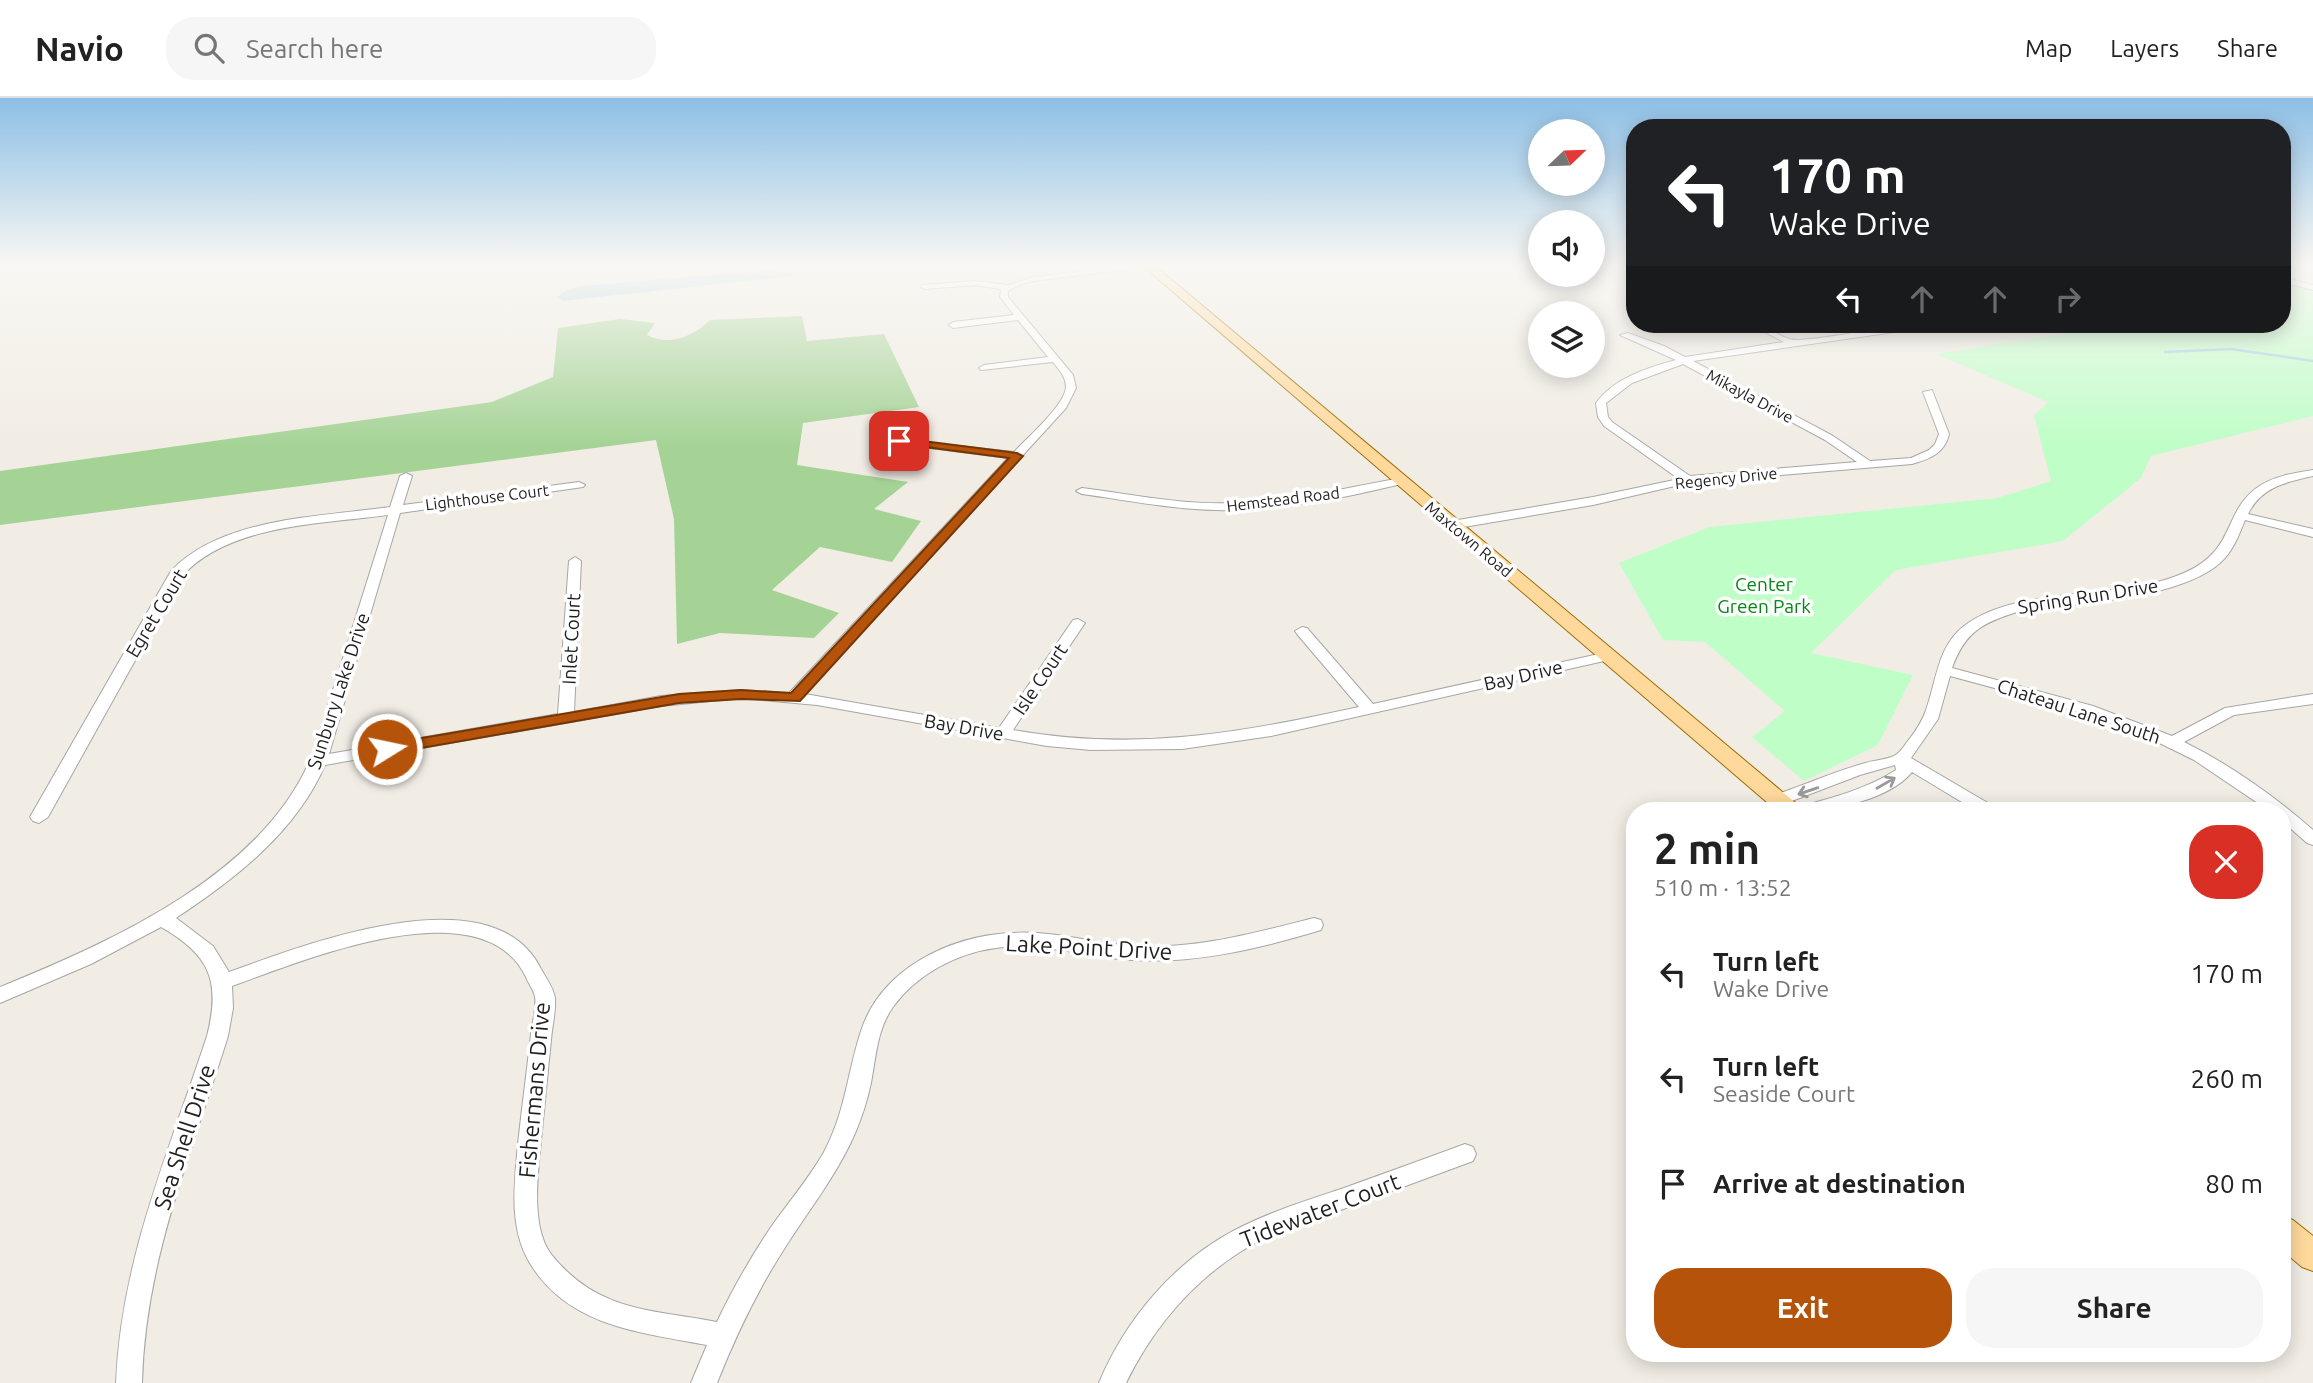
<!DOCTYPE html>
<html lang="en">
<head>
<meta charset="utf-8">
<style>
	:root { --surface:#fff; --page:#f6f6f6; --text:#222; --muted:#767676; --line:#e0e0e0; --accent:#b45309 }
	body { margin:0; font-family:Ubuntu,sans-serif; background:var(--page); color:var(--text); height:100vh; display:flex; flex-direction:column; font-size:26px; white-space:nowrap }
	* { box-sizing:border-box; margin:0 }
	p { font-size:23px; color:var(--muted) }
	.icon { flex:none; width:38px; height:38px; fill:none; stroke:currentColor; stroke-width:2; stroke-linecap:round; stroke-linejoin:round }
	.map { position:relative; flex:1; overflow:hidden }
	.panel { position:absolute; left:1626px; top:704px; width:665px; height:560px; display:flex; flex-direction:column; background:var(--surface); border-radius:28px; box-shadow:0 4px 18px #0003 }
	.panel>* { flex:none }
	.banner { position:absolute; left:1626px; top:21px; width:665px; height:214px; border-radius:28px; box-shadow:0 4px 18px #0003; background:#202124; color:#fff; overflow:hidden }
	.needle { width:46px; rotate:67deg }
	.controls { position:absolute; left:1528px; top:21px; display:grid; gap:14px }
	.controls a { display:grid; place-items:center; width:77px; height:77px; border-radius:50%; background:var(--surface); box-shadow:0 4px 18px #0003; font-size:35px }
	.pin { position:absolute; display:grid; place-items:center; width:60px; height:60px; color:#fff; margin:-30px; border-radius:14px; box-shadow:0 4px 10px #0006 }
	.me { position:absolute; width:77px; margin:-38px; rotate:80deg; stroke-linejoin:round; filter:drop-shadow(0 0 5px #0008) }
	.turn { display:flex; align-items:center; gap:24px; height:147px; padding:0 28px; font-size:32px }
	.turn .icon { width:91px; height:91px; stroke-width:2.5 }
	.turn b { display:block; font-size:49px; line-height:60px }
	.lanes { display:flex; align-items:center; height:66px; padding:0 28px; background:#0003; justify-content:center; gap:35px; direction:ltr }
	.lanes .off { opacity:.35 }
	.round { display:grid; place-items:center; flex:none; width:74px; height:74px; border-radius:28px; background:var(--page) }
	.head { display:flex; align-items:center; justify-content:space-between; height:119px; padding:0 28px }
	h1 { font-size:42px; font-weight:700; line-height:52px }
	.button { display:flex; gap:14px; margin-top:auto; padding:14px 28px }
	.button a { flex:1; height:80px; border-radius:28px; background:var(--accent); color:#fff; font-size:28px; font-weight:700; line-height:80px; text-align:center }
	.button a+a { background:var(--page); color:var(--text) }
	ul { padding:0; list-style:none }
	li { display:flex; align-items:center; gap:21px; height:105px; padding:0 28px }
	li div { flex:1 }
	li b { display:block; font-size:26px }
	li em { font-style:normal }
	header { display:flex; align-items:center; gap:42px; box-sizing:border-box; height:98px; padding:0 35px; background:var(--surface); border-bottom:2px solid var(--line) }
	header strong { font-size:33px }
	nav { display:flex; gap:38px; margin-inline-start:auto; font-size:24px }
	.search { width:490px; height:63px; background:var(--page); display:flex; align-items:center; gap:18px; box-sizing:border-box; padding:0 24px; border-radius:28px; color:var(--muted); font-size:26px }
	.map>svg:first-child { display:block }
	.forest { fill:#a5d396 }
	.park { fill:#bffec7 }
	.water { fill:#a2d0e2 }
	.lines { fill:none; stroke-linecap:round; stroke-linejoin:round }
	.stream { stroke:#a2d0e2; stroke-width:2.5 }
	.minor-casing { stroke:#a6a6a6; stroke-width:2 }
	.major-casing { stroke:#9b6e00; stroke-width:2 }
	.minor { fill:#fff; fill-rule:evenodd }
	.major { fill:#ffd99c; fill-rule:evenodd }
	.oneway { stroke:#9a9a9a }
	.route { fill:#b45309; stroke:#753606; stroke-width:2 }
	.labels { text-anchor:middle; dominant-baseline:central; stroke-width:7; stroke-linejoin:round; paint-order:stroke }
	.far-street-label { font-size:16px; fill:#1f1f1f; stroke:#fff }
	.park-label { font-size:19px; fill:#038814; stroke:#fff }
	.street-label { font-size:19px; fill:#1f1f1f; stroke:#fff }
	.near-street-label { font-size:23px; fill:#1f1f1f; stroke:#fff }
</style>
</head>
<body>
<header>
<strong>Navio</strong>
<div class="search"><svg class="icon" aria-label="search" viewBox="0 0 24 24"><circle cx="10" cy="10" r="6"/><path d="M15 15l6 6"/></svg>Search here</div>
<nav><a>Map</a><a>Layers</a><a>Share</a></nav>
</header>
<div class="map">
<svg width="2313" height="1285" viewBox="0 0 2313 1285">
	<rect width="100%" height="100%" fill="#f1ede5"/>
	<!-- forest -->
	<path class="forest" d="M802 218 807 243 884 236 919 309 803 325 797 367 908 384 874 411 921 423 892 464 820 449 772 492 839 515 814 540 720 535 677 546 674 421 656 342 0 427V373L492 304 553 279 558 230 620 221 655 225 647 237C669 249 694 238 710 222Z"/>
	<!-- park -->
	<polygon class="park" points="2282,184 2313,193 2313,318 2151,358 2141,380 2063,443 1896,472 1811,555 1913,577 1878,647 1804,683 1752,639 1785,613 1705,544 1663,542 1619,465 1709,429 1998,400 2051,383 2034,317 2048,304 1936,256 2123,226 2282,226"/>
	<!-- water -->
	<polygon class="water" points="769,172 790,173 792,178 563,203 557,199 567,192 581,188"/>
	<g class="lines">
		<!-- stream -->
		<polyline class="stream" points="2165,254 2231,251 2313,263"/>
		<!-- minor casing -->
		<g class="minor-casing">
			<g id="minor">
				<path d="M1124 168H1152L1034 183 1021 186 1008 193V199L1073 277 1076 290 1066 310 805 596 999 630 1073 522 1078 521 1085 525 1013 632C1136 654 1239 635 1359 609L1297 536 1295 533 1302 529 1307 530 1373 606 1608 554 1613 555 1615 558 1613 561 1271 638 1182 651 1091 652 1047 648 817 607 741 600 661 608 325 667C296 734 235 781 176 820L213 848 229 874C304 847 493 773 541 871 546 880 554 891 555 900 556 913 552 929 551 942 547 979 544 1016 540 1053 537 1082 532 1131 551 1156 597 1214 650 1211 717 1224 732 1192 750 1161 769 1132 787 1106 808 1082 824 1054 846 1012 847 976 861 933 881 871 949 838 1011 835 1052 832 1091 845 1132 848 1194 852 1254 835 1314 820L1321 822 1323 827 1321 832C1261 850 1196 866 1133 862 1087 860 1043 843 996 850 957 855 917 876 893 909 877 931 876 959 871 985 867 1004 861 1022 853 1040 835 1079 809 1112 786 1148 758 1191 736 1237 717 1285H691L707 1247C643 1235 572 1229 533 1170 508 1134 514 1087 518 1046 522 1009 527 972 531 936 532 925 537 909 535 899 534 892 528 885 526 879 482 787 302 863 232 888L233 910 228 938C192 1054 145 1161 142 1285H116C121 1161 169 1054 207 938 221 883 210 857 161 829L91 866 0 905V889C113 843 269 774 314 652L388 417C322 426 229 426 182 478L48 719 39 725 33 723 30 719 171 473C222 419 321 419 390 409L400 378 406 375 412 378 403 407 579 384 585 387 583 389 400 415 329 656 558 616 569 463 575 459 581 463 574 614 661 598 741 592 789 595 1008 360 899 346 894 343 895 341 1014 354C1027 340 1065 307 1066 289 1066 278 1058 271 1053 264L981 272 979 270 984 267 1048 259 1018 222 953 230 949 227 953 224 1014 217 1000 199 1001 191 975 187 925 191 921 189 922 187 975 183 1008 187 1034 179Z"/>
				<polygon points="1628,168 1634,168 1634,172"/>
				<polygon points="2282,179 2313,187 2313,192 2282,184"/>
				<path d="M1749 226C1767 226 1782 243 1799 242 1844 239 1888 226 1933 226L1929 229 1693 263 1833 338 1870 363 1911 360 1929 352 1935 346 1939 336 1923 294 1932 292 1949 336C1945 355 1930 361 1912 366L1688 385 1593 407 1452 431 1446 427 1452 423 1593 399 1679 381 1604 328 1598 319 1596 305C1614 280 1647 270 1676 262L1620 237 1628 235 1664 248 1685 259 1784 244ZM1683 266 1825 342 1857 364 1690 378 1612 324 1608 319 1606 305 1632 285Z"/>
				<path d="M2313 372V378C2286 384 2261 389 2248 416L2313 431V439L2245 422C2239 437 2233 453 2221 464 2180 502 2072 505 2017 514 1982 525 1965 534 1952 570L2093 608 2172 638 2225 610 2313 596V606L2234 617 2184 644C2231 667 2274 698 2313 732V747L2307 745 2282 723V712H2268L2194 662 2139 635 2054 606 1950 578 1938 621 1911 660 1993 708 1995 712H1975L1912 674C1890 701 1832 714 1800 712L1802 708C1835 699 1866 691 1896 672L1895 667 1860 677 1784 706H1772L1770 702 1772 698C1802 688 1831 675 1862 666 1872 662 1890 662 1897 656 1901 653 1905 647 1907 644 1915 634 1922 624 1926 612 1937 582 1937 549 1964 528 2019 486 2119 504 2184 475 2237 452 2222 414 2258 389 2274 378 2294 375 2313 372Z"/>
				<path d="M1401 380 1407 383 1405 385C1344 400 1278 414 1215 412 1170 411 1126 402 1082 396L1076 393 1082 390C1131 396 1181 407 1231 405 1288 404 1345 390 1401 380Z"/>
				<path d="M1465 1046 1473 1049 1476 1056 1473 1063C1428 1080 1383 1096 1338 1113 1305 1124 1270 1135 1240 1154 1190 1186 1152 1232 1126 1285H1099C1125 1222 1174 1164 1235 1132 1269 1114 1308 1102 1344 1090 1385 1075 1425 1061 1465 1046Z"/>
			</g>
		</g>
		<!-- major casing -->
		<g class="major-casing">
			<g id="major">
				<polygon points="1143,168 1155,168 1798,707 1801,712 1776,712"/>
				<polygon points="2282,1118 2293,1122 2313,1138 2313,1173 2302,1169 2282,1152"/>
			</g>
		</g>
		<!-- minor -->
		<use href="#minor" class="minor"/>
		<!-- major -->
		<use href="#major" class="major"/>
	</g>
	<!-- one-way arrows -->
	<defs><path id="oneway-shaft" d="M-6 0H5M1.5-3L5.5 0L1.5 3" fill="none" stroke-width="1.6" stroke-linecap="round" stroke-linejoin="round" transform="scale(1.75)"/></defs>
	<g class="oneway">
		<use href="#oneway-shaft" transform="translate(1886 685) rotate(-30)"/>
		<use href="#oneway-shaft" transform="translate(1808 693) rotate(161)"/>
	</g>
	<!-- sky -->
	<linearGradient id="sky" x2="0" y2="1"><stop stop-color="#8cbfe6"/><stop offset="0.48" stop-color="#f9f7f3"/><stop offset="1" stop-color="#f9f7f3" stop-opacity="0"/></linearGradient>
	<rect width="2313" height="348" fill="url(#sky)"/>
	<!-- route -->
	<polygon class="route" points="899,340 1017,355 1023,358 800,603 741,601 679,605 387,656 379,651 387,646 679,596 741,592 791,595 1009,360 895,345 895,341"/>
	<g class="labels">
		<!-- far-street labels -->
		<g class="far-street-label">
			<text transform="translate(1750 298) rotate(28)">Mikayla Drive</text>
			<text transform="translate(1726 380) rotate(-6)">Regency Drive</text>
			<text transform="translate(487 399) rotate(-7)">Lighthouse Court</text>
			<text transform="translate(1283 401) rotate(-7)">Hemstead Road</text>
			<text transform="translate(1469 441) rotate(40)">Maxtown Road</text>
		</g>
		<!-- park labels -->
		<g class="park-label">
			<text x="1764" y="486">Center<tspan x="1764" dy="22">Green Park</tspan></text>
		</g>
		<!-- street labels -->
		<g class="street-label">
			<text transform="translate(2088 498) rotate(-9)">Spring Run Drive</text>
			<text transform="translate(156 515) rotate(-59)">Egret Court</text>
			<text transform="translate(571 541) rotate(-87)">Inlet Court</text>
			<text transform="translate(1523 577) rotate(-13)">Bay Drive</text>
			<text transform="translate(1040 581) rotate(-56)">Isle Court</text>
			<text transform="translate(338 593) rotate(-72)">Sunbury Lake Drive</text>
			<text transform="translate(2079 613) rotate(18)">Chateau Lane South</text>
			<text transform="translate(964 629) rotate(10)">Bay Drive</text>
		</g>
		<!-- near-street labels -->
		<g class="near-street-label">
			<text transform="translate(1089 849) rotate(3)">Lake Point Drive</text>
			<text transform="translate(534 992) rotate(-85)">Fishermans Drive</text>
			<text transform="translate(184 1039) rotate(-72)">Sea Shell Drive</text>
			<text transform="translate(1320 1112) rotate(-21)">Tidewater Court</text>
		</g>
	</g>
</svg>
<div class="controls">
<a><svg class="needle" viewBox="-14 -14 28 28"><path d="M0-13l5 13h-10z" fill="#e53935"/><path d="M0 13l5-13h-10z" fill="#767676"/></svg></a>
<a><svg class="icon" aria-label="sound" viewBox="0 0 24 24"><path d="M4 9h4l5-4v14l-5-4H4zM17 9q2 3 0 6"/></svg></a>
<a><svg class="icon" aria-label="layers" viewBox="0 0 24 24"><path d="M12 4l9 5-9 5-9-5zM3 14l9 5 9-5"/></svg></a>
</div>
<div class="pin" style="left:899px;top:343px;background:#d93025"><svg class="icon" aria-label="arrive" viewBox="0 0 24 24"><path d="M6 21V4h12l-3 4 3 4H6"/></svg></div>
<svg class="me" style="left:387px;top:651px" viewBox="-20 -20 40 40"><circle r="17" fill="#b45309" stroke="#fff" stroke-width="3"/><path d="M0-11L8 9 0 5-8 9z" fill="#fff"/></svg>
<div class="banner">
<div class="turn"><svg class="icon" aria-label="left" viewBox="0 0 24 24"><path d="M17 20v-9H6M10 6l-5 5 5 5"/></svg><div><b>170 m</b>Wake Drive</div></div>
<div class="lanes"><svg class="icon" aria-label="left" viewBox="0 0 24 24"><path d="M17 20v-9H6M10 6l-5 5 5 5"/></svg><svg class="icon off" aria-label="ahead" viewBox="0 0 24 24"><path d="M12 20V5M6 11l6-6 6 6"/></svg><svg class="icon off" aria-label="ahead" viewBox="0 0 24 24"><path d="M12 20V5M6 11l6-6 6 6"/></svg><svg class="icon off" aria-label="right" viewBox="0 0 24 24"><path d="M7 20v-9h11M14 6l5 5-5 5"/></svg></div>
</div>
<section class="panel">
<div class="head"><div><h1>2 min</h1><p>510 m · 13:52</p></div><a class="round" style="background:#d93025;color:#fff"><svg class="icon" aria-label="close" viewBox="0 0 24 24"><path d="M6 6l12 12M18 6L6 18"/></svg></a></div>
<ul>
<li><svg class="icon" aria-label="left" viewBox="0 0 24 24"><path d="M17 20v-9H6M10 6l-5 5 5 5"/></svg><div><b>Turn left</b><p>Wake Drive</p></div><em>170 m</em></li>
<li><svg class="icon" aria-label="left" viewBox="0 0 24 24"><path d="M17 20v-9H6M10 6l-5 5 5 5"/></svg><div><b>Turn left</b><p>Seaside Court</p></div><em>260 m</em></li>
<li><svg class="icon" aria-label="arrive" viewBox="0 0 24 24"><path d="M6 21V4h12l-3 4 3 4H6"/></svg><div><b>Arrive at destination</b></div><em>80 m</em></li>
</ul>
<div class="button"><a>Exit</a><a>Share</a></div>
</section>
</div>
</body>
</html>
